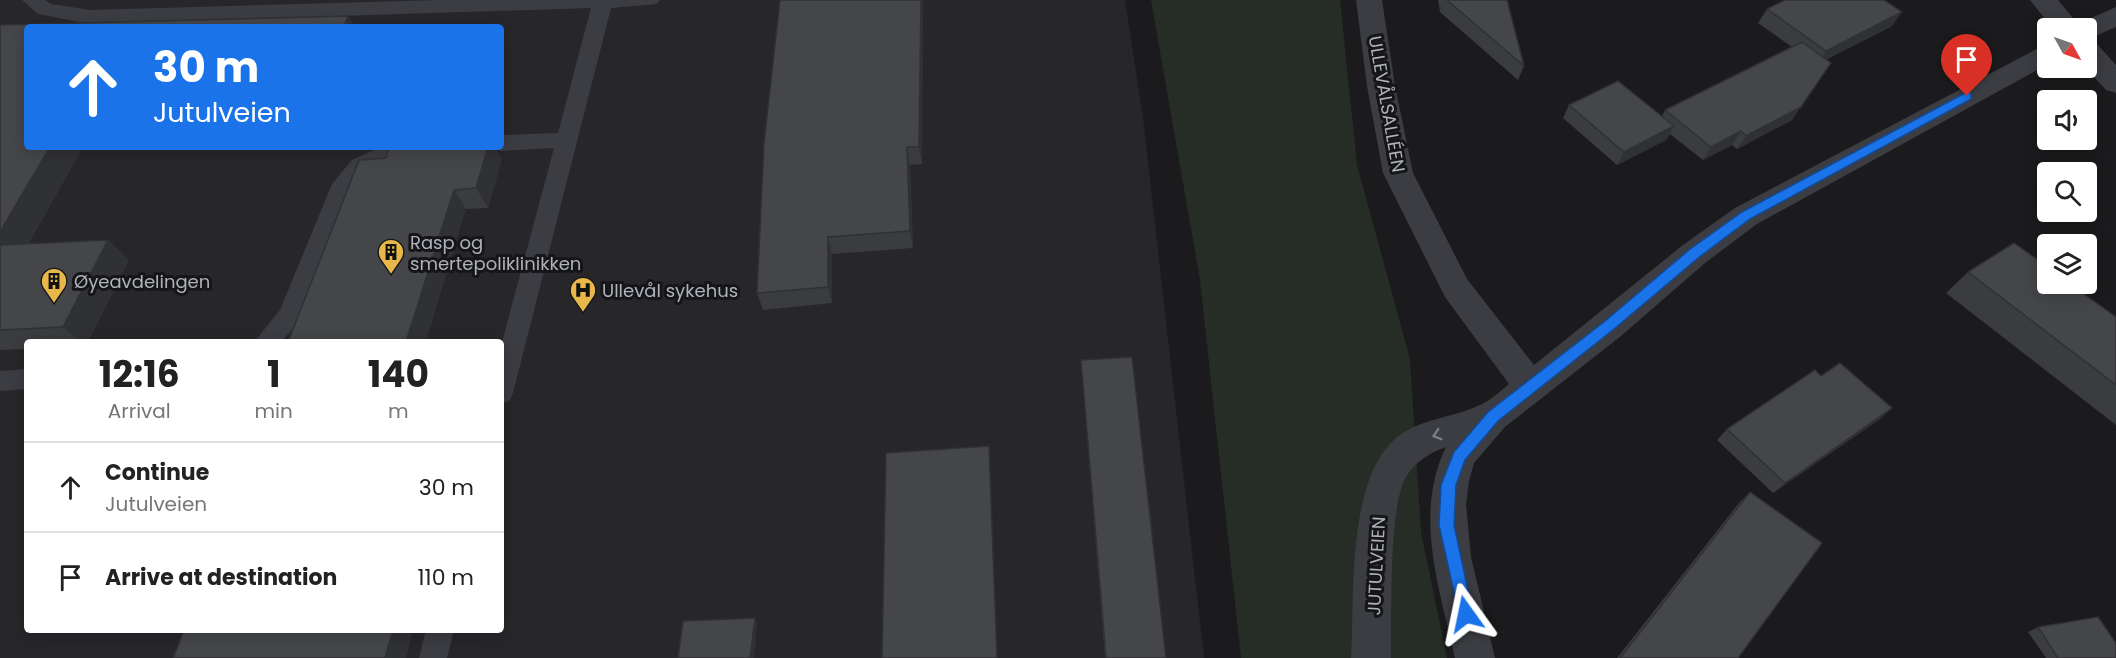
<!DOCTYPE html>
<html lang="en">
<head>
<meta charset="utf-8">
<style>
	:root { --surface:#fff; --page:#f2f2f2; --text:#222; --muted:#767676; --line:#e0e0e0 }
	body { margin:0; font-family:Poppins,sans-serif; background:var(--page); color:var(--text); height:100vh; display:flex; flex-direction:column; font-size:22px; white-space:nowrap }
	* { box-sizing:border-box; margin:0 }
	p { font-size:20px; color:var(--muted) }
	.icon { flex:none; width:33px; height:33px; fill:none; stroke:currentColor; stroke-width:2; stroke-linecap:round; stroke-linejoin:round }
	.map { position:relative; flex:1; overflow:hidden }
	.drawer { position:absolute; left:24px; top:339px; width:480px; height:294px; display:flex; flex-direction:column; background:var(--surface); border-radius:6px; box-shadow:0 3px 15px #0003 }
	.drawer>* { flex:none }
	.hud { position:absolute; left:24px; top:24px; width:480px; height:126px; border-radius:6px; box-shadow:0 3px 15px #0003; background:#1a73e8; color:#fff; overflow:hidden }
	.needle { width:39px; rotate:130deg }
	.controls { position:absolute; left:2037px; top:18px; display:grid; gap:12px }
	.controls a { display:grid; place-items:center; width:60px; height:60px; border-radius:6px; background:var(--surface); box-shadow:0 3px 15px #0003; font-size:30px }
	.pin { position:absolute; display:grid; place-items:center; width:51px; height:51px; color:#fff; margin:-62px -26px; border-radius:50% 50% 50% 0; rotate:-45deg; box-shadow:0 0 6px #0007 }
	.pin .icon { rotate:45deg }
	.me { position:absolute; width:66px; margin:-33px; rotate:348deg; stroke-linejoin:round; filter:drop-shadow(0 0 4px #0008) }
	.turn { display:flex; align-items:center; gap:21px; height:126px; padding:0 30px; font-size:27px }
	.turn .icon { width:78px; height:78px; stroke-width:2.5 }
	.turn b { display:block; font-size:42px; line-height:51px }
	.eta { display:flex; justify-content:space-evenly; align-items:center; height:102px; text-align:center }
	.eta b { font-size:36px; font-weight:700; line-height:42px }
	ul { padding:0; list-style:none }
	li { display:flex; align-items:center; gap:18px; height:90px; padding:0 30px; border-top:2px solid var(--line) }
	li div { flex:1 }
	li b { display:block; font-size:22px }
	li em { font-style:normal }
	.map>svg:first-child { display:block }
	.built { fill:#27272a; fill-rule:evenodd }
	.green { fill:#252d26 }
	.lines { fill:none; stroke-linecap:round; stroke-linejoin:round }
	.lane { fill:#3c3d42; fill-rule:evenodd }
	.street { fill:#3c3d42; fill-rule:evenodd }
	.wall { fill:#3b3c40 }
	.shaded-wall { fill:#303134 }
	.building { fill:#45464a; stroke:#303134; stroke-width:1.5 }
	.oneway { stroke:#7b7d85 }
	.route { fill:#1a73e8; stroke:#114b97; stroke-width:1.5 }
	.labels { text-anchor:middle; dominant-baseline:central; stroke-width:6; stroke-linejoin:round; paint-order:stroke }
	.street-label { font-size:18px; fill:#aeb2bb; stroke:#161618 }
	.poi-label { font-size:18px; fill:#aeb2bb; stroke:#161618; text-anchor:start }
</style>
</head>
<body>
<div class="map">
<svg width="2116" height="658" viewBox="0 0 2116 658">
	<rect width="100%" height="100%" fill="#1b1b1d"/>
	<!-- built -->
	<path class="built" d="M0 0H1125L1143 118 1204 658H0ZM27 27H501V147H27ZM27 342H501V630H27Z"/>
	<!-- green -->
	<polygon class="green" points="1151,0 1340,0 1357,165 1410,359 1421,532 1447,658 1241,658 1200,280"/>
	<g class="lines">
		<!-- lane -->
		<g class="lane">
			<polygon points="22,0 45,0 51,4 90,10 439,0 660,0 657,4 611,8 513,393 510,400 501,404 501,346 554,148 501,151 493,147 501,147 501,135 558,133 591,8 90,24 38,14"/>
			<path d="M380 147H448L445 153C417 161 395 154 369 171 334 195 322 284 299 321 294 328 287 335 281 342H254L280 310 332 184 352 160Z"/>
			<polygon points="27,369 27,389 0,391 0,371"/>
			<polygon points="426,630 454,630 447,658 419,658"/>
		</g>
		<!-- street -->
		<g class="street">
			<path d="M1356 0H1382L1395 86 1413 173 1467 279 1534 365 1683 245 1735 208 2048 43V64L1757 224 1705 263 1621 336 1505 427 1474 463 1469 481 1466 505 1471 557 1495 658H1455C1440 589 1413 515 1446 447 1429 453 1415 462 1406 477 1388 508 1392 618 1391 658H1351C1355 595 1345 466 1406 431 1429 418 1457 416 1480 405 1490 401 1500 391 1509 384L1445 297 1383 173 1367 86Z"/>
			<polygon points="2030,0 2058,0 2078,24 2116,7 2116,27 2086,40 2086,28 2052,28"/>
			<polygon points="2086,41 2096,43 2116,65 2116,93 2106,90 2086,68"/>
		</g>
	</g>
	<!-- wall -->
	<g class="wall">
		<polygon points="923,0 922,164 910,165 913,248 832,254 832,303 763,310 757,293"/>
		<polygon points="1438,0 1507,0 1524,66 1518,80 1440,12"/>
		<polygon points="1767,9 1892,26 1827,59 1792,120 1737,149 1732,145 1703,160 1670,134 1666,140 1617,165 1563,118 1569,105 1662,116 1665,110 1792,47 1758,23"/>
		<polygon points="348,16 355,27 27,27 27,147 83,147 28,244 108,240 129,260 88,342 27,342 27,349 0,350 0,25"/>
		<polygon points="386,158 502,159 488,208 466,209"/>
		<polygon points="1968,272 2116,317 2116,425 1946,293"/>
		<polygon points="1081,360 1166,658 1105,658"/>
		<polygon points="1821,376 1892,408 1880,419 1773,493 1717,440 1727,429"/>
		<polygon points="1750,492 1738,658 1617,658 1739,503"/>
		<polygon points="2038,627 2116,658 2046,658 2028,632"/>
	</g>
	<!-- shaded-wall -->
	<g class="shaded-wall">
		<polygon points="921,0 923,0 922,164 919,147"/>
		<polygon points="1902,12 1892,26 1816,65 1826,51"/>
		<polygon points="348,16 355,27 344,27"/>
		<polygon points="1801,107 1792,120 1737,149 1746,136"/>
		<polygon points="1674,126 1666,140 1617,165 1624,152"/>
		<polygon points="1741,131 1732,145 1703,160 1711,147"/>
		<polygon points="50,147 83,147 15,265 0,252 0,232"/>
		<polygon points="488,147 495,147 502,159 488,208 476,188"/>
		<polygon points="907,147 910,165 913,248 910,231"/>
		<polygon points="454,190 466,209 426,342 406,342"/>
		<polygon points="828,237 832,254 832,303 828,287"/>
		<polygon points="108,240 129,260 88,342 81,342 63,327"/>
		<polygon points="1892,408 1880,419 1773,493 1785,483"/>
		<polygon points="755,618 757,623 754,658 750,658"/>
		<polygon points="393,630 413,630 406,658 385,658"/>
	</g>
	<!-- building -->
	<g class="building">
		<polygon points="780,0 921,0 919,147 907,147 910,231 828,237 828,287 757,293 764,143"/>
		<polygon points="1447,0 1507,0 1524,66"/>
		<polygon points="1785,0 1884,0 1902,12 1826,51 1767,9"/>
		<polygon points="348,16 344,27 27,27 27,147 50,147 0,232 0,25"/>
		<polygon points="1802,42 1831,63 1801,107 1746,136 1741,131 1711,147 1665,110"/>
		<polygon points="1618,81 1674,126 1624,152 1569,105"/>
		<polygon points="389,147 488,147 476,188 454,190 406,342 288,342 359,160 386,158"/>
		<polygon points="108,240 63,327 0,330 0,245"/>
		<polygon points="2014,243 2048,267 2048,284 2070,284 2116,317 2116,385 1968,272"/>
		<polygon points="1132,357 1166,658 1106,658 1081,360"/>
		<polygon points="1840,363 1892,408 1785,483 1727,429 1815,370 1821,376"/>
		<polygon points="989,446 997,658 882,658 886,453"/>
		<polygon points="1750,492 1822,543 1738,658 1620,658"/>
		<polygon points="2098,617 2116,643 2116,658 2058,658 2038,627"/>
		<polygon points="755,618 750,658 678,658 683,621"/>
		<polygon points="184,630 393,630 385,658 173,658"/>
	</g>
	<!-- one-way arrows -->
	<defs><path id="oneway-chevron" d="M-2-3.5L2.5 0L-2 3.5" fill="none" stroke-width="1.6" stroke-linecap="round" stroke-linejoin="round" transform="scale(1.5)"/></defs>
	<use class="oneway" href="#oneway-chevron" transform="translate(1437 435) rotate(162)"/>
	<!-- route -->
	<polygon class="route" points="1967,92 1971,93 1971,99 1750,219 1698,258 1614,329 1498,421 1465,460 1456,485 1454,525 1473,614 1471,619 1466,621 1460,619 1439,525 1441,485 1454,452 1488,412 1604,322 1689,250 1742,212"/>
	<!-- icons -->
	<defs>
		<g id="building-pin" transform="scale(1.35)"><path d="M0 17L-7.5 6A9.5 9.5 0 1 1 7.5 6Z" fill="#e7b849" stroke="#161618"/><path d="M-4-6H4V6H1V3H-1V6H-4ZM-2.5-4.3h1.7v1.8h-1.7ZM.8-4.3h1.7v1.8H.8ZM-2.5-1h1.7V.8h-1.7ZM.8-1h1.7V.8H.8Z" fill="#111"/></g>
		<g id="hospital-pin" transform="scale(1.35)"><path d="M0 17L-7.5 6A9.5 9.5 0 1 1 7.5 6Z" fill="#e7b849" stroke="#161618"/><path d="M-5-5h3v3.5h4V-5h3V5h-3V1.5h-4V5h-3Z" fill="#111"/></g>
	</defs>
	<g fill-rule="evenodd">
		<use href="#building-pin" x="391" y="252"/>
		<use href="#building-pin" x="54" y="281"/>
		<use href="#hospital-pin" x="583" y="290"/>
	</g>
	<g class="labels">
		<!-- street labels -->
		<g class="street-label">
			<text transform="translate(1387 104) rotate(80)">ULLEVÅLSALLÉEN</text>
			<text transform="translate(1376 566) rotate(-87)">JUTULVEIEN</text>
		</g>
		<!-- poi labels -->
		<g class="poi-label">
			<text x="410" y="242">Rasp og<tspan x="410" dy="21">smertepoliklinikken</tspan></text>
			<text x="74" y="281">Øyeavdelingen</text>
			<text x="602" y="290">Ullevål sykehus</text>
		</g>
	</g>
</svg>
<div class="controls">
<a><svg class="needle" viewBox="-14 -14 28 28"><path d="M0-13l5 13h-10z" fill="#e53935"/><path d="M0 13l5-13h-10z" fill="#767676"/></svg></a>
<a><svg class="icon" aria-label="sound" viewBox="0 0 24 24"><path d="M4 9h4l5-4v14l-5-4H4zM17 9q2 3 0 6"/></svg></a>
<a><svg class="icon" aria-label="search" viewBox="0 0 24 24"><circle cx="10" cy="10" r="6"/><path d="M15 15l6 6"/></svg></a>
<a><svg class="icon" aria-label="layers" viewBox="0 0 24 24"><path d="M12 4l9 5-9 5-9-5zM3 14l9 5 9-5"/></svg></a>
</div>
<div class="pin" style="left:1967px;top:96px;background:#d93025"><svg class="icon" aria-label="arrive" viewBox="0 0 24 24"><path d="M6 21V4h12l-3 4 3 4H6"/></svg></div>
<svg class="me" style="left:1466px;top:614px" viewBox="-20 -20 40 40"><path d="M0-17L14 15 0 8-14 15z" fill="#1a73e8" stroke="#fff" stroke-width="4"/></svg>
<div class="hud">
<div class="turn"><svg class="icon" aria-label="ahead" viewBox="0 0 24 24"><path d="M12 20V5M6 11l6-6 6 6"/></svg><div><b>30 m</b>Jutulveien</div></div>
</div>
<section class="drawer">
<div class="eta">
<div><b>12:16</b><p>Arrival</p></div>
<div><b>1</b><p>min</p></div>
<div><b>140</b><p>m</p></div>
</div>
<ul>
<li><svg class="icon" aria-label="ahead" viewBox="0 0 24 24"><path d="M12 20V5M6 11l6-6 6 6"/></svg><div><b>Continue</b><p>Jutulveien</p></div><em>30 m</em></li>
<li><svg class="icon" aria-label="arrive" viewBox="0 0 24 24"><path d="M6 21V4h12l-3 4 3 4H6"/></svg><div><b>Arrive at destination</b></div><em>110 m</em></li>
</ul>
</section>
</div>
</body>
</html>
